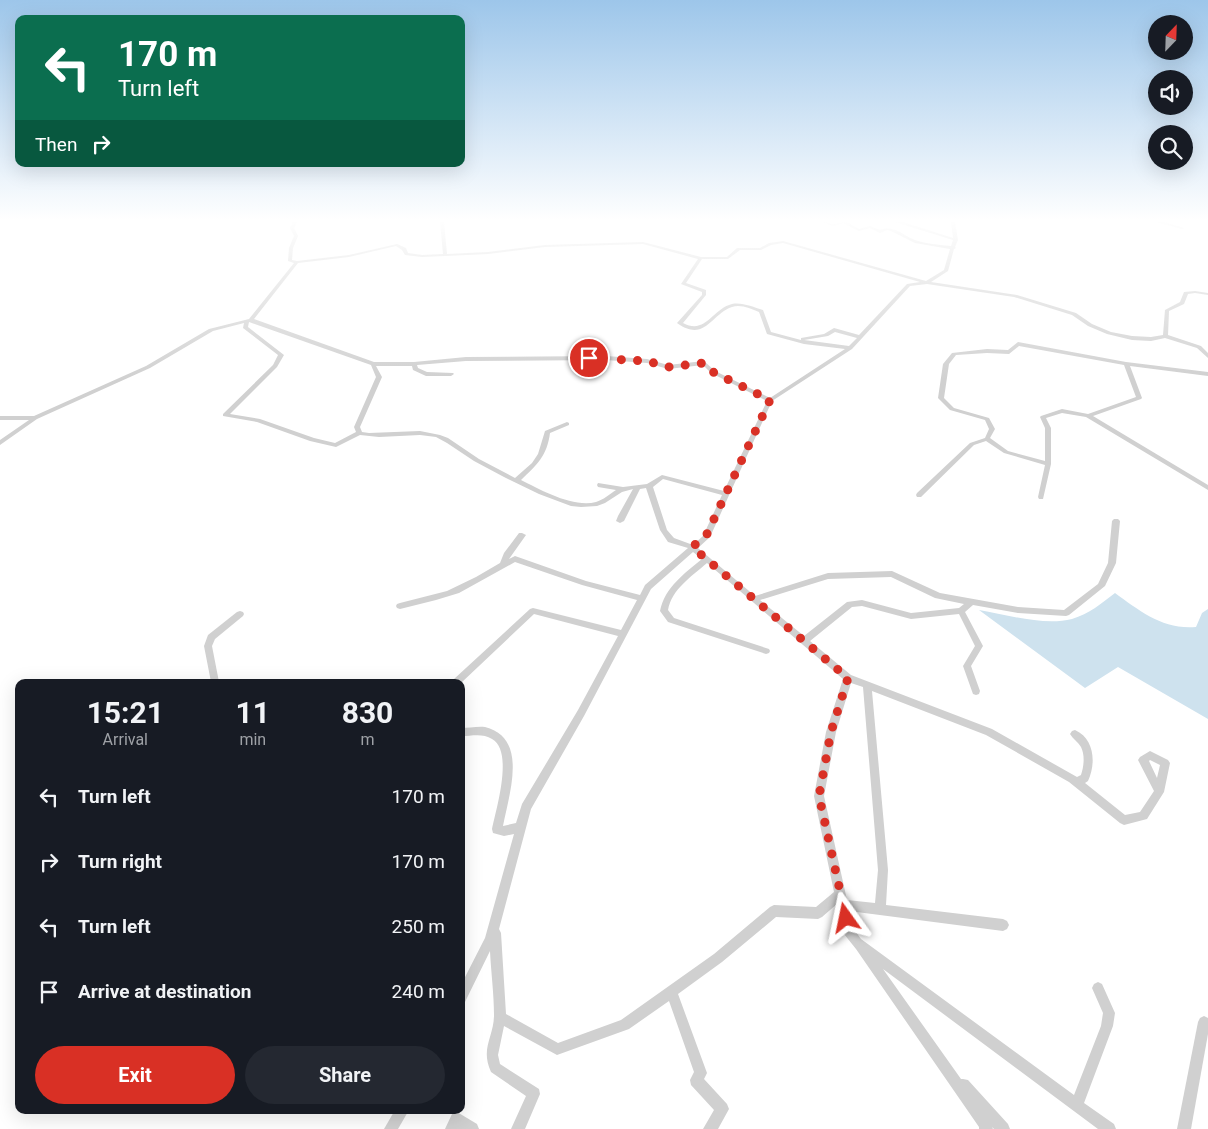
<!DOCTYPE html>
<html lang="en">
<head>
<meta charset="utf-8">
<style>
	:root { --surface:#171b24; --page:#242831; --text:#f1f3f6; --muted:#9ea1a6; --accent:#d93025 }
	body { margin:0; font-family:Roboto,sans-serif; background:var(--page); color:var(--text); height:100vh; display:flex; flex-direction:column; font-size:19px; white-space:nowrap }
	* { box-sizing:border-box; margin:0 }
	p { font-size:16px; color:var(--muted) }
	.icon { flex:none; width:28px; height:28px; fill:none; stroke:currentColor; stroke-width:2; stroke-linecap:round; stroke-linejoin:round }
	.map { position:relative; flex:1; overflow:hidden }
	.details { position:absolute; left:15px; top:679px; width:450px; height:435px; display:flex; flex-direction:column; background:var(--surface); border-radius:10px; box-shadow:0 5px 20px #0002 }
	.details>* { flex:none }
	.hud { position:absolute; left:15px; top:15px; width:450px; height:152px; border-radius:10px; box-shadow:0 5px 20px #0002; background:#0b6e4f; color:#fff; overflow:hidden }
	.needle { width:32px; rotate:23deg }
	.tools { position:absolute; left:1148px; top:15px; display:grid; gap:10px }
	.tools a { display:grid; place-items:center; width:45px; height:45px; border-radius:50%; background:var(--surface); box-shadow:0 5px 20px #0002; font-size:25px }
	.pin { position:absolute; display:grid; place-items:center; width:42px; height:42px; color:#fff; margin:-21px; border:2px solid #fff; border-radius:50%; box-shadow:0 1px 5px #0007 }
	.me { position:absolute; width:55px; margin:-28px; rotate:348deg; stroke-linejoin:round; filter:drop-shadow(0 0 4px #0008) }
	.turn { display:flex; align-items:center; gap:18px; height:105px; padding:0 20px; font-size:22px }
	.turn .icon { width:65px; height:65px; stroke-width:2.5 }
	.turn b { display:block; font-size:35px; line-height:42px }
	.then { display:flex; align-items:center; height:48px; padding:0 20px; background:#0003; gap:10px; font-size:19px }
	.eta { display:flex; justify-content:space-evenly; align-items:center; height:85px; text-align:center }
	.eta b { font-size:30px; font-weight:700; line-height:35px }
	.action { display:flex; gap:10px; margin-top:auto; padding:10px 20px }
	.action a { flex:1; height:58px; border-radius:30px; background:var(--accent); color:#fff; font-size:20px; font-weight:700; line-height:58px; text-align:center }
	.action a+a { background:var(--page); color:var(--text) }
	ul { padding:0; list-style:none }
	li { display:flex; align-items:center; gap:15px; height:65px; padding:0 20px }
	li div { flex:1 }
	li b { display:block; font-size:19px }
	li em { font-style:normal }
	.map>svg:first-child { display:block }
	.water { fill:#cee2ee }
	.lines { fill:none; stroke-linecap:round; stroke-linejoin:round }
	.minor { fill:#d0d0d0; fill-rule:evenodd }
	.route { stroke:#d93025; stroke-width:9; stroke-dasharray:0 16.2 }
</style>
</head>
<body>
<div class="map">
<svg width="1208" height="1129" viewBox="0 0 1208 1129">
	<rect width="100%" height="100%" fill="#fff"/>
	<!-- water -->
	<path class="water" d="M1115 593C1140 611 1163 630 1196 627L1202 613 1208 609V719L1118 667 1085 688 979 610C1008 615 1044 626 1072 619 1089 614 1102 603 1115 593Z"/>
	<g class="lines">
		<!-- minor -->
		<g class="minor">
			<path d="M293 222H297L294 228 298 236 293 248 292 260 297 261 349 255 397 244 406 248 408 253 422 255 443 254 440 222H444L447 254 488 252 545 245 643 242 701 257H727L737 248H760L769 243 783 241 926 281 944 270 950 249 915 243 891 231 887 230 880 233 870 228 859 231 843 223 833 226 823 222 833 224 847 222 859 229 870 226 880 230C895 224 904 237 918 241 929 244 940 245 951 246L953 240 895 222H903L953 238 951 222H955L958 240 955 247 956 248 954 249 948 271 931 282 1017 295 1076 313 1092 324 1111 332 1132 336 1151 337 1163 335 1165 310 1180 302 1184 292 1195 291 1208 293V295L1195 293 1188 294 1184 304 1169 311 1168 335 1201 346 1208 353V358L1197 348 1165 338 1151 341 1132 340 1107 334 1088 326 1072 315 1014 297 927 284 910 286 852 349 772 401 710 537 698 548 755 596 828 573 892 571 940 593 1018 607 1064 610 1098 584 1108 563 1112 521 1114 519H1118L1120 521 1116 563 1105 586 1069 615 1066 616 1018 613 973 605 965 612 983 646 971 666 980 691 979 694 976 695 973 694 963 666 975 646 959 614 911 619 862 606 852 607 810 641 851 675 992 729 1077 777 1081 775C1084 766 1085 755 1081 747 1078 742 1073 739 1070 734L1072 731 1075 730C1095 739 1096 764 1088 781L1085 783 1125 815 1140 812 1154 791 1138 760 1140 757 1150 751 1168 760 1170 763 1164 792 1147 819 1124 825 1120 823 1069 782 986 735 872 691 888 870 886 905 1003 919 1007 921 1009 925 1007 929 1003 931 849 911 853 928 861 939 1074 1095 1101 1026 1103 1013 1092 988 1094 984 1098 982 1102 984 1115 1013 1113 1026 1084 1103 1114 1124 1116 1129H1098L883 969 961 1079H963L968 1080 1008 1124 1010 1129H994L992 1127 993 1129H979V1127L856 949 844 934 837 904 822 917 818 919 776 917 722 962 678 994 707 1073 704 1079 727 1104 729 1109 718 1129H703L714 1110 691 1085 690 1080 694 1072 669 1001 629 1029 557 1055 504 1026 498 1055 500 1064 539 1089 540 1094 525 1129H511L526 1096 491 1072C480 1048 494 1037 494 1015 494 994 491 972 490 951L465 1002 461 1004V985L485 938 514 834 504 836 493 833 492 829C496 809 514 751 492 739 483 733 472 736 461 736V728C469 728 478 726 485 727 529 738 509 794 503 826L516 823 522 804 578 710 618 636 534 614 461 683V682H453L454 679 530 609 533 608 621 630 637 600 582 585 515 562 459 593 436 600 400 609 397 608 396 606 397 604 400 603 447 591 476 577 500 563 504 553 519 533H522L526 535 509 559 515 556 586 581 640 595 645 585 688 548 668 542 660 530 646 488 640 489 624 521 620 523 616 521 618 516 633 489 622 492 605 503 597 506 581 507 571 506 539 494 504 477 474 461 447 443 436 437 420 435 379 437 360 435 336 447 310 441 257 422 223 416V414L273 365 278 355 243 328 244 323 213 331 150 368 37 419 0 445V440L29 420H0V416H34L146 366 209 329 249 319 294 263 288 261 289 248 294 236 290 228ZM783 243 920 282 907 284 859 335 834 328 824 334 801 338V340L771 332 763 310C753 307 742 302 732 304 712 309 706 335 683 323L706 295V290L686 283 702 259H728L740 250H761L771 245ZM643 244 698 259 681 284 702 292V295L677 323C705 343 711 314 732 307 741 304 751 309 759 312L767 334 804 344 845 349 770 398 715 371 704 361 668 365 647 359 606 356 466 357 414 362H374L254 319 298 263 349 257 396 246 402 250 405 255 422 257 445 256 488 254 545 247ZM249 322 371 365 376 377 354 427 356 432 335 443 314 438 260 419 230 414 277 367 284 355 248 327ZM835 332 857 338 849 346 804 340 828 336ZM606 360 647 363 668 369 703 365 711 373 767 401 724 491 662 475 647 484 623 487 598 483 597 485 598 487 616 490C610 494 603 500 596 502 573 508 541 490 521 480 537 465 547 456 550 433L569 425V423L567 422 545 431 538 454 532 463 515 478 479 459 448 438 440 435 420 431 369 433 362 432 360 427 382 377 376 366H412L413 370 426 376H451L454 374 453 373 427 372 418 368 417 365 466 361ZM663 479 722 495 703 536 693 545 674 538 667 530 653 487ZM693 552 702 559C684 574 665 587 660 611L668 622 766 654 769 653 770 651 769 649 674 618 668 610C672 589 691 577 707 563L843 679 826 732 814 796 834 892 816 907 774 905 770 907 714 954 621 1020 558 1043 506 1014 501 933 499 929 531 809 584 716 651 589ZM891 577 935 598 964 604 959 608 911 613 862 600 847 602 804 636 760 600 828 579ZM851 683 863 687 878 870 875 903 847 900 824 796 836 732ZM1150 760 1160 765 1157 778 1149 761Z"/>
			<polygon points="1156,222 1164,222 1184,228 1182,229"/>
			<path d="M1018 342 1126 362 1208 372V376L1130 366 1142 398 1141 399 1093 416 1208 485V490L1086 417 1062 413 1046 418 1051 428V464L1043 499H1039L1038 497 1045 465 1004 453 986 441 974 445 921 497H917L916 495 917 493 970 443 985 438 989 429 985 420 950 410 938 398 943 364 952 353 987 349 1008 350ZM1019 346 1124 365 1136 397 1088 414 1062 409 1041 416 1040 417 1045 428V461L1008 451 990 438 995 429 989 418 954 408 944 398 949 364 956 355 987 353 1009 354Z"/>
			<polygon points="240,611 243,612 244,614 243,616 215,639 212,646 219,682 211,682 204,646 208,635 237,612"/>
			<polygon points="1204,1016 1208,1018 1208,1034 1191,1129 1177,1129 1198,1022 1200,1018"/>
			<polygon points="395,1110 409,1110 398,1129 384,1129"/>
			<polygon points="457,1112 477,1124 479,1129 445,1129 452,1114"/>
		</g>
	</g>
	<!-- sky -->
	<linearGradient id="sky" x2="0" y2="1"><stop stop-color="#9dc6ea"/><stop offset="0.58" stop-color="#fff"/><stop offset="1" stop-color="#fff" stop-opacity="0"/></linearGradient>
	<rect width="1208" height="380" fill="url(#sky)"/>
	<g class="lines">
		<!-- route -->
		<polyline class="route" points="589,358 647,361 668,367 704,363 713,372 770,400 706,536 692,547 848,678 831,732 819,796 846,918"/>
	</g>
</svg>
<div class="tools">
<a><svg class="needle" viewBox="-14 -14 28 28"><path d="M0-13l5 13h-10z" fill="#e53935"/><path d="M0 13l5-13h-10z" fill="#9ea1a6"/></svg></a>
<a><svg class="icon" aria-label="sound" viewBox="0 0 24 24"><path d="M4 9h4l5-4v14l-5-4H4zM17 9q2 3 0 6"/></svg></a>
<a><svg class="icon" aria-label="search" viewBox="0 0 24 24"><circle cx="10" cy="10" r="6"/><path d="M15 15l6 6"/></svg></a>
</div>
<div class="pin" style="left:589px;top:358px;background:#d93025"><svg class="icon" aria-label="arrive" viewBox="0 0 24 24"><path d="M6 21V4h12l-3 4 3 4H6"/></svg></div>
<svg class="me" style="left:846px;top:918px" viewBox="-20 -20 40 40"><path d="M0-17L14 15 0 8-14 15z" fill="#d93025" stroke="#fff" stroke-width="4"/></svg>
<div class="hud">
<div class="turn"><svg class="icon" aria-label="left" viewBox="0 0 24 24"><path d="M17 20v-9H6M10 6l-5 5 5 5"/></svg><div><b>170 m</b>Turn left</div></div>
<div class="then">Then<svg class="icon" aria-label="right" viewBox="0 0 24 24"><path d="M7 20v-9h11M14 6l5 5-5 5"/></svg></div>
</div>
<section class="details">
<div class="eta">
<div><b>15:21</b><p>Arrival</p></div>
<div><b>11</b><p>min</p></div>
<div><b>830</b><p>m</p></div>
</div>
<ul>
<li><svg class="icon" aria-label="left" viewBox="0 0 24 24"><path d="M17 20v-9H6M10 6l-5 5 5 5"/></svg><div><b>Turn left</b></div><em>170 m</em></li>
<li><svg class="icon" aria-label="right" viewBox="0 0 24 24"><path d="M7 20v-9h11M14 6l5 5-5 5"/></svg><div><b>Turn right</b></div><em>170 m</em></li>
<li><svg class="icon" aria-label="left" viewBox="0 0 24 24"><path d="M17 20v-9H6M10 6l-5 5 5 5"/></svg><div><b>Turn left</b></div><em>250 m</em></li>
<li><svg class="icon" aria-label="arrive" viewBox="0 0 24 24"><path d="M6 21V4h12l-3 4 3 4H6"/></svg><div><b>Arrive at destination</b></div><em>240 m</em></li>
</ul>
<div class="action"><a>Exit</a><a>Share</a></div>
</section>
</div>
</body>
</html>
